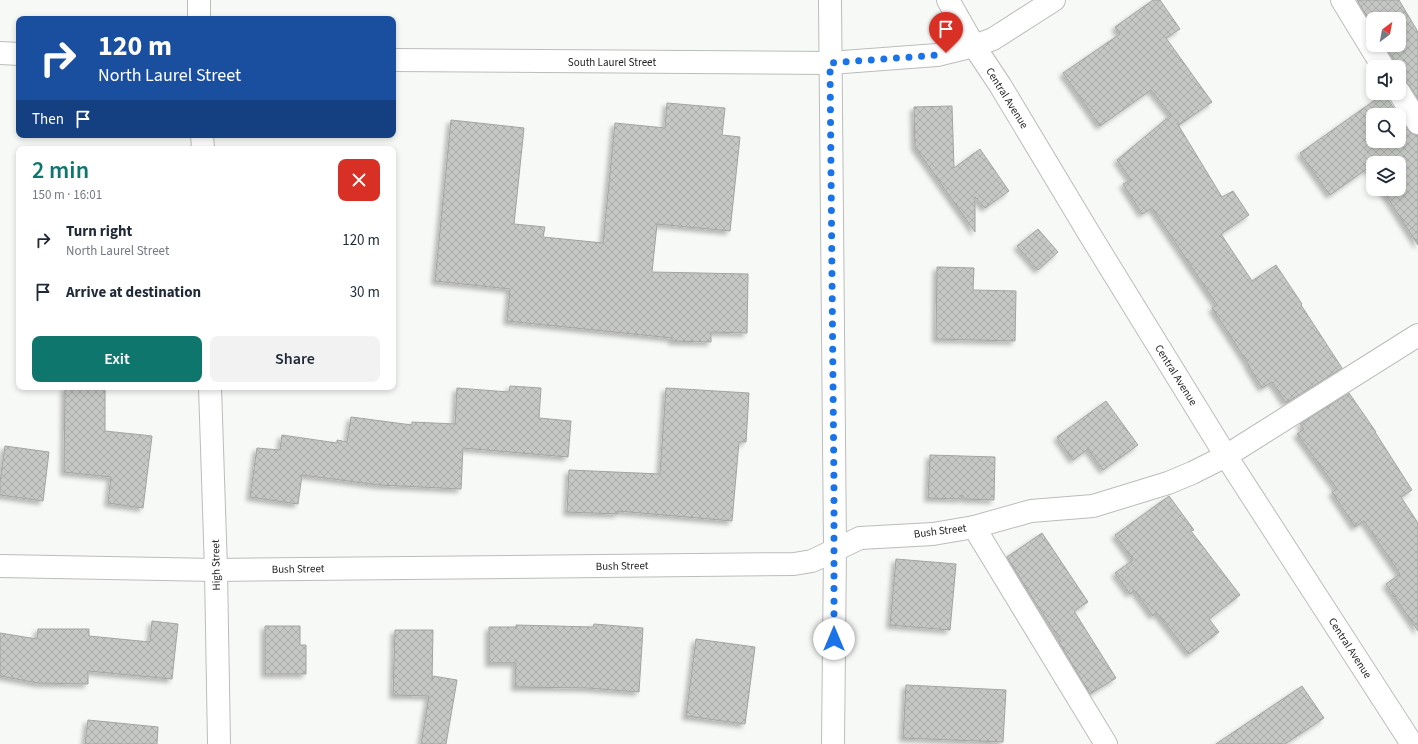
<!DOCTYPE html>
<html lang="en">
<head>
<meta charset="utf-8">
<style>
	:root { --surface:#fff; --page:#f2f2f3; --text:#1f2937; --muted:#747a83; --accent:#0f766e }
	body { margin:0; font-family:"Source Sans 3",sans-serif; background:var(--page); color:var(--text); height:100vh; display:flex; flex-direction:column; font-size:15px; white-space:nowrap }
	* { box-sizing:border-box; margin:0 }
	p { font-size:13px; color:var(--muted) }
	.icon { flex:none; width:22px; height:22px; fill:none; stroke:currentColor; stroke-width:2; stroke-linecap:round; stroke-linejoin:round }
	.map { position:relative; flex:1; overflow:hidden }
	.sheet { position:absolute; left:16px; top:146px; width:380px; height:244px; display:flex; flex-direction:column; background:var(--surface); border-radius:8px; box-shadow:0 2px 6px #0003 }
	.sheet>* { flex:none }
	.banner { position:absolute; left:16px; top:16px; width:380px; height:122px; border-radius:8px; box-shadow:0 2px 6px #0003; background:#1a4fa0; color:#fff; overflow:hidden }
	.needle { width:26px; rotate:32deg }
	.fabs { position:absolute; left:1366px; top:12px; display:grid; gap:8px }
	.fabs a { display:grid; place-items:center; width:40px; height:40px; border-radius:8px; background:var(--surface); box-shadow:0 2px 6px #0003; font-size:20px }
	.pin { position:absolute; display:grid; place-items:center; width:34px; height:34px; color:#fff; margin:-41px -17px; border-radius:50% 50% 50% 0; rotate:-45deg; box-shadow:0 0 4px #0007 }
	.pin .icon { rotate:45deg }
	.me { position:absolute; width:44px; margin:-22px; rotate:0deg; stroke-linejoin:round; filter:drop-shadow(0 0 3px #0008) }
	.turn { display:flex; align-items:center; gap:14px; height:84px; padding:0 16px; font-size:18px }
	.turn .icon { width:52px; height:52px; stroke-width:2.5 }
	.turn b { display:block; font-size:28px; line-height:34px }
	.then { display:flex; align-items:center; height:38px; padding:0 16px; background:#0003; gap:8px; font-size:15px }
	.round { display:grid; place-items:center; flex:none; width:42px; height:42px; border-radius:8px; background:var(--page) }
	.headline { display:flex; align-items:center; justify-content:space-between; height:68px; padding:0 16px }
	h1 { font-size:24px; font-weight:600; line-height:30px; color:var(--accent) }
	.button { display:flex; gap:8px; margin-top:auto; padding:8px 16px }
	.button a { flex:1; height:46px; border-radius:8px; background:var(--accent); color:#fff; font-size:16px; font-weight:600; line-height:46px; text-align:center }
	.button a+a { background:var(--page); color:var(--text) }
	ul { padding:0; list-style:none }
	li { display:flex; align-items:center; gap:12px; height:52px; padding:0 16px }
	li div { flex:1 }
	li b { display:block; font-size:15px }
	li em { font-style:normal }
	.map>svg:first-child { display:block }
	.building { fill:url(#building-cross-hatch); stroke:#a3a5a2; filter:url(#shadow) }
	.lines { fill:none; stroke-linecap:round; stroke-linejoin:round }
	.minor-casing { stroke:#bbbdba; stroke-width:24 }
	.major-casing { stroke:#bbbdba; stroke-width:24 }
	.minor { stroke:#fff; stroke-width:22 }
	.major { stroke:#fff; stroke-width:22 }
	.route { stroke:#1a73e8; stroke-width:7; stroke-dasharray:0 12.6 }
	.labels { text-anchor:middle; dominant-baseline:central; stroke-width:4; stroke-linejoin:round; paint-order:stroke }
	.street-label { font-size:11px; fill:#222322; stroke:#fff }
</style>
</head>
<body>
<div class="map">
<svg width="1418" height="744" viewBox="0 0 1418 744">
	<defs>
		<pattern id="building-cross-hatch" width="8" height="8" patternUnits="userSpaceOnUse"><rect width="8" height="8" fill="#c5c7c4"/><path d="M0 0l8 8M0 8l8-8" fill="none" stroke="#a9aba8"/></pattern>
		<filter id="shadow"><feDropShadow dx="-3.5" dy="3.5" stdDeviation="2" flood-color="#0004"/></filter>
	</defs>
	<rect width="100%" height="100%" fill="#f7f9f6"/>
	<!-- building -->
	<g class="building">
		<polygon points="1153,0 1160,0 1180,29 1166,38 1212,102 1179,125 1177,123 1222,197 1233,191 1249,215 1221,234 1252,281 1276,265 1302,304 1301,305 1342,368 1286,403 1272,382 1262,388 1248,365 1249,365 1212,308 1217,305 1152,208 1142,214 1123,184 1131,180 1117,160 1171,115 1151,90 1100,126 1063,73 1120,34 1115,27"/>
		<polygon points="1357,0 1399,0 1418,32 1418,99 1409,85 1403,80 1399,72 1399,67 1396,67 1394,60 1384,45 1399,45 1399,19 1373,19 1373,27"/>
		<polygon points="1385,93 1387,93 1388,99 1398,115 1373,115 1373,141 1399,141 1399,116 1408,130 1412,134 1418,135 1418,245 1382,189 1399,189 1399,163 1373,163 1373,175 1368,168 1330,195 1300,153"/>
		<polygon points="667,103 725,108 722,135 740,137 730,231 657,224 652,272 748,274 747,333 711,332 711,342 672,341 672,338 507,321 510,289 435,281 451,120 524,128 514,224 545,227 543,237 603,243 615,123 665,128"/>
		<polygon points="952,106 954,168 980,149 1009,191 985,208 975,197 975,232 915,147 914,107"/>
		<polygon points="1038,229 1058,252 1038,270 1017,246"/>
		<polygon points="937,267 974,268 973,290 1016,291 1015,341 936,339"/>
		<polygon points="510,386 541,388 539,418 571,421 568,457 463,448 461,489 379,485 302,475 298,504 250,497 257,448 280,450 282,435 337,443 337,440 347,442 351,417 412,425 412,422 455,424 457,388 509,392"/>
		<polygon points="65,387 105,387 105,431 152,436 143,508 108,503 111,477 64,472"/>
		<polygon points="666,388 749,393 746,442 739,442 732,521 618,511 618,514 567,512 569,470 660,474"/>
		<polygon points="1349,393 1376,432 1375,432 1412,490 1401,497 1418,523 1418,631 1386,584 1400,574 1364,521 1355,527 1332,492 1337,489 1297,434 1304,429 1300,424"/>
		<polygon points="1106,401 1138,445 1103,470 1088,449 1073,460 1057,437"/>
		<polygon points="5,446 49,452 43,501 0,495 0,482"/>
		<polygon points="930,455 995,457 994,500 965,499 962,495 962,499 928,498"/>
		<polygon points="1169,496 1194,530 1191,531 1240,595 1209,619 1219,632 1189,654 1157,613 1153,616 1134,590 1130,594 1115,573 1133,560 1115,535"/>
		<polygon points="1042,533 1088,602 1074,611 1116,678 1090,694 1059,642 1061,641 1033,599 1007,557"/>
		<polygon points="896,559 956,564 950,630 890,625"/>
		<polygon points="152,621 178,624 172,679 88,671 88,684 38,683 0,676 0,633 37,639 38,629 89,629 89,636 150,642"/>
		<polygon points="594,624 643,628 639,692 588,688 515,687 516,663 489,663 489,627 516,627 516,625 593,627"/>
		<polygon points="265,626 300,626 300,645 306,645 306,674 265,674"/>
		<polygon points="395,630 433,630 432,681 433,676 457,680 446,744 421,744 429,696 393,695"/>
		<polygon points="696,639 755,647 745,724 686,716"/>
		<polygon points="906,685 1006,690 1003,742 903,738"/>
		<polygon points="1302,686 1324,718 1285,744 1216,744"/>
		<polygon points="88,720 158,727 157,744 85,744"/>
	</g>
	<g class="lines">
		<!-- minor casing -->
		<g class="minor-casing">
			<g id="minor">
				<polyline points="199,0 199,19"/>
				<polyline points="948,0 974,46 1000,85 1090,235 1226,456 1412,744"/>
				<polyline points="1342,0 1383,67"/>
				<polyline points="0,53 19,54"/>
				<polyline points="393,60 830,63 937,55 974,46 993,39 1054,0"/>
				<polyline points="1399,92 1418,123"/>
				<polyline points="202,135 203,149"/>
				<polyline points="210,387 216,570 219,744"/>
				<polyline points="974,527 1106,744"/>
				<polyline points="0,566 216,570 794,564 812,561 860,538 933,534 974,527 1031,511 1093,506 1168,483 1192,473 1226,456 1418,335"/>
			</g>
		</g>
		<!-- major casing -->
		<g class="major-casing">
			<polyline id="major" points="830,0 835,549 833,744"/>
		</g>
		<!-- minor -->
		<use href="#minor" class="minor"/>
		<!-- major -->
		<use href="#major" class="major"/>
	</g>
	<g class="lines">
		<!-- route -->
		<polyline class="route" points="834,639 834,489 830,63 938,55 946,53"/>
	</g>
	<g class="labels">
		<!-- street labels -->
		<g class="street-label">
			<text x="612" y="62">South Laurel Street</text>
			<text transform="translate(1007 98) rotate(58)">Central Avenue</text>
			<text transform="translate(1176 375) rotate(58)">Central Avenue</text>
			<text transform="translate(940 531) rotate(-7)">Bush Street</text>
			<text transform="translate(216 565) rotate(-91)">High Street</text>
			<text transform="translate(622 566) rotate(-1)">Bush Street</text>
			<text transform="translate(298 569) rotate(-1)">Bush Street</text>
			<text transform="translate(1350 648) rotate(57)">Central Avenue</text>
		</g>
	</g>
</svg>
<div class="fabs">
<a><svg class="needle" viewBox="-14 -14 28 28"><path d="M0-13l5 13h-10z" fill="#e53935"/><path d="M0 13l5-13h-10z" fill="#747a83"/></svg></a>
<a><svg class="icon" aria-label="sound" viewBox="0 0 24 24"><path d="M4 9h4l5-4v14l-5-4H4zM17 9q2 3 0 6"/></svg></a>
<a><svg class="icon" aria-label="search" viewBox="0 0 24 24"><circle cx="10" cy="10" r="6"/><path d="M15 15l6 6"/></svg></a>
<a><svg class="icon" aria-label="layers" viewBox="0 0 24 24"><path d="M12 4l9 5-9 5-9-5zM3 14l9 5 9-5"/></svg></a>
</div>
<div class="pin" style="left:946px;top:53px;background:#d93025"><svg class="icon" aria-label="arrive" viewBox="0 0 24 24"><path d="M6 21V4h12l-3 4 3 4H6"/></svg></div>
<svg class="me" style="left:834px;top:639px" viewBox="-20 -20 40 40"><circle r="19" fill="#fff"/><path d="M0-13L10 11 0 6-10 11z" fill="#1a73e8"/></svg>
<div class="banner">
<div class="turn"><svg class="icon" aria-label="right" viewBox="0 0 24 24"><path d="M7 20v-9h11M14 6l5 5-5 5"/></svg><div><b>120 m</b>North Laurel Street</div></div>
<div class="then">Then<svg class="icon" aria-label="arrive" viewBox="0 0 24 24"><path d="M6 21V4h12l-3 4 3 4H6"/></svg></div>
</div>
<section class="sheet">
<div class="headline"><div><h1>2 min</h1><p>150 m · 16:01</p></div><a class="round" style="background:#d93025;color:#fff"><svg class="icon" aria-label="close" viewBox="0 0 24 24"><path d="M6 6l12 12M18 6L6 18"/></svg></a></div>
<ul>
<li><svg class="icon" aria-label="right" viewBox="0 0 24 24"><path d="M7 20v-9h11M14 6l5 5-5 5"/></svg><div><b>Turn right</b><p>North Laurel Street</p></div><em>120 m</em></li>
<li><svg class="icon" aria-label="arrive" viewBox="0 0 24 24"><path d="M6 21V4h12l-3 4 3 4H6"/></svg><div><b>Arrive at destination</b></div><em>30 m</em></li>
</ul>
<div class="button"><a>Exit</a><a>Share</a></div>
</section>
</div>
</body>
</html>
